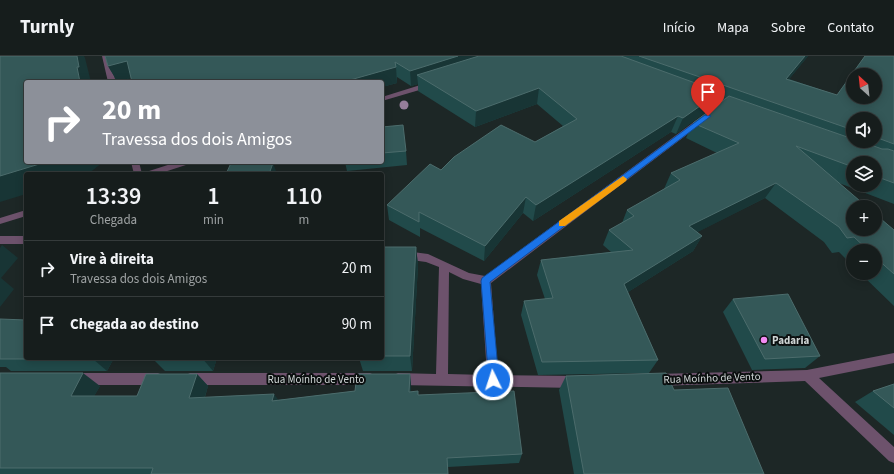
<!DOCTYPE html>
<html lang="pt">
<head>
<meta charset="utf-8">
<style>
	:root { --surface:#161d1c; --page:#1f2625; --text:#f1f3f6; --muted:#9ea2a3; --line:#353b3b }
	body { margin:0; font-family:"Source Sans 3",sans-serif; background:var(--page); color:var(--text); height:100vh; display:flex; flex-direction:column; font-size:15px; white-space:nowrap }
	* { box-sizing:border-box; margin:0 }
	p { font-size:13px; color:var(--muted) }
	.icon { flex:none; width:22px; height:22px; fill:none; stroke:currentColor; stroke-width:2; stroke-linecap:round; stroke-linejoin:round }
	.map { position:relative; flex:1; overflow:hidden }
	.panel { position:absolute; left:24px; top:116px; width:360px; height:188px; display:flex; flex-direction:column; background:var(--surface); border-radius:4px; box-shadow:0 2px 10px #0003,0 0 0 1px var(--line) }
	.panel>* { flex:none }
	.guide { position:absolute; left:24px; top:24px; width:360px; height:84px; border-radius:4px; box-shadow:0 2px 10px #0003,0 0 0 1px var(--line); background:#8c9099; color:#fff; overflow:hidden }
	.needle { width:26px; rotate:333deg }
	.buttons { position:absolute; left:846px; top:12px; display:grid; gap:8px }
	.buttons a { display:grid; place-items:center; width:36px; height:36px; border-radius:50%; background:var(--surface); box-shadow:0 2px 10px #0003,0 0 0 1px var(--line); font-size:20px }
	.pin { position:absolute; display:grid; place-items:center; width:34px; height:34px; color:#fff; margin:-41px -17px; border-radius:50% 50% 50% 0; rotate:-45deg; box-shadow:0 0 4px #0007 }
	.pin .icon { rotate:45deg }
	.me { position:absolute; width:44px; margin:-22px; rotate:356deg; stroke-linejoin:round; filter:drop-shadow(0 0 3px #0008) }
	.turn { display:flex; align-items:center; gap:14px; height:84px; padding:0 12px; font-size:18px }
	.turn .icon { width:52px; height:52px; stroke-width:2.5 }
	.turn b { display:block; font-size:28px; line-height:34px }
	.eta { display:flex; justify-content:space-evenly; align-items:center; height:68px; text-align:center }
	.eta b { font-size:24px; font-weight:600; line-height:28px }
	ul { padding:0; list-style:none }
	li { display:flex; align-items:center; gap:12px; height:56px; padding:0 12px; border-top:1px solid var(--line) }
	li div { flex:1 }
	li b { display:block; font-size:15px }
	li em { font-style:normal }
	header { display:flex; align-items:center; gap:24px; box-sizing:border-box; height:56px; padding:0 20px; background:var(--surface); border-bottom:1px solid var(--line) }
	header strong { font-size:19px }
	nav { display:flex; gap:22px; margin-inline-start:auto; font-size:14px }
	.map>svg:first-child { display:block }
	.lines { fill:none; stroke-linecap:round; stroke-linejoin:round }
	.minor { fill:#6d526c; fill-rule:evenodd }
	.tree { fill:#967e9a }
	.wall { fill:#214a4a; fill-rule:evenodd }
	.shaded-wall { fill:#183535 }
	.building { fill:#345858; stroke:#4c6c6c; fill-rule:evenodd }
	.route { fill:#1a73e8; stroke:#114b97 }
	.slow { fill:#f59e0b }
	.poi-dot { fill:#f28af3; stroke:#0b0f0f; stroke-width:1.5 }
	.labels { text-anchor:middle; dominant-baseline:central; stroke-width:4; stroke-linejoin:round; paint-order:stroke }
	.poi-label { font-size:11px; font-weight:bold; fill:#cfd5d5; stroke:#0b0f0f; text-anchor:start }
	.street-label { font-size:11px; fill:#cfd5d5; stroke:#0b0f0f }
</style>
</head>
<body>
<header>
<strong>Turnly</strong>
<nav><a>Início</a><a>Mapa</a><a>Sobre</a><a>Contato</a></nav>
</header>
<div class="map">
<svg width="894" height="418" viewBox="0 0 894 418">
	<rect width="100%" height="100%" fill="#1d2726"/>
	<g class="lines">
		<!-- minor -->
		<g class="minor">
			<polygon points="102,0 108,0 116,26 108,26"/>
			<polygon points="430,26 434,28 433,30 382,45 382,41"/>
			<path d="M698 63H704L705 65 491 227 498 319 576 320 580 322 582 326 580 330 576 332 398 329 394 327 392 323 394 319 398 317 436 318 439 211 426 206 382 200V192L428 198 469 217 485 220ZM449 216 463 223 481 228 487 319 448 318Z"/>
			<polygon points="131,106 139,106 142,118 134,118"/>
			<polygon points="177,106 190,106 189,108 158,118 145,118 146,116"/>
			<polygon points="26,154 26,160 0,168 0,162"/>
			<rect x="0" y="180" width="26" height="8"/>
			<polygon points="894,297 894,307 819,322 894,391 894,407 889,405 805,325 656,330 652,328 650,324 652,320 656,318 807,314"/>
			<polygon points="78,317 158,317 162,319 164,323 162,327 158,329 78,329 74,327 72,323 74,319"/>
			<polygon points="190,317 370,317 374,319 376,323 374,327 370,329 190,329 186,327 184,323 186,319"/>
		</g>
	</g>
	<!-- trees -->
	<circle class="tree" cx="404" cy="49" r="4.5"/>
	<!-- wall -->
	<g class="wall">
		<path d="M105 0H808L789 23 837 39 894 0V148L839 127 894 174V250L860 217H875V195H853V210L839 196 832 197 824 186 765 142 697 176 702 180 693 195 628 236 658 304 649 317 538 319 521 259 524 245 545 243 537 219 541 204 611 196 603 189 609 174 622 167 627 154 664 133 671 117 717 97 686 82 693 67 721 46 715 45 712 51 676 78 671 76 533 165 523 157 484 205 420 172V181L389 164 387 149 441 114 535 86 563 70 537 48 475 71 418 35V28L411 30 397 21V27L382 31V26L131 22 117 25 108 10ZM853 63H875V85H853ZM853 107H875V129H853Z"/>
		<polygon points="382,71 406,95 407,109 347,115 345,106 382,106"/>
		<polygon points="382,191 416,191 418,209 412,315 363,315 359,302 382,302"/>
		<polygon points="733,243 820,300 805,312 752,314 723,256"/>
		<polygon points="0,263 26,302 114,302 107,315 11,315 6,311 0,311"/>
		<polygon points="152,302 217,302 213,315 165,315"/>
		<polygon points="0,317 100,330 94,340 137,340 197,318 208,330 205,341 278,344 355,335 410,318 411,330 411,336 418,339 522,398 519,407 448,411 448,418 0,418"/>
		<polygon points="566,320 674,334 764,418 574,418 559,334"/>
		<polygon points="894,328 894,379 855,346 873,335"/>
	</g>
	<!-- shaded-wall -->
	<g class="shaded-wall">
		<polygon points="77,0 84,0 85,2 91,26 80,26 77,11"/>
		<polygon points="458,0 506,0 417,19 418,28 411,30 410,15"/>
		<polygon points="805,0 808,0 777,38 786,23"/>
		<polygon points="127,5 136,21 117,25 108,10"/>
		<polygon points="396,11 397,27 382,31 382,26 343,26"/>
		<polygon points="539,32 537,48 475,71 476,55"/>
		<polygon points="720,36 712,51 676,78 683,62"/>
		<polygon points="678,60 671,76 533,165 536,149"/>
		<polygon points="46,106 103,106 88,118 26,118 26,138 0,146 0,120"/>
		<polygon points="273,107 277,118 269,118"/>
		<polygon points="776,127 765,142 680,185 689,170"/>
		<polygon points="526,141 523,157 484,205 485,190"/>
		<polygon points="702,180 693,195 617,243 624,228"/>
		<polygon points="2,189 18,202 1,222 14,233 0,251 0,192"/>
		<polygon points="416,191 418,209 412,315 410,300"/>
		<polygon points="94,302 114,302 107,315 93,303"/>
		<polygon points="202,302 217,302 213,315"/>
		<polygon points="83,317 100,330 88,351 71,340"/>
		<polygon points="197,318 208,330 201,353 189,342"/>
		<polygon points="410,318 411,330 411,348 409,336"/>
		<polygon points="274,338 282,349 272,345"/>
	</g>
	<!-- building -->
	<g class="building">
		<polygon points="0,0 77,0 79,11 77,11 80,26 26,26 26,106 46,106 0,120"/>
		<polygon points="105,0 458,0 410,15 395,6 396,11 343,26 132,26 127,5 108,10"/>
		<polygon points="479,0 621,0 720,36 683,62 678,60 536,149 526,141 485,190 419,156 419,166 387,149 430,108 441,114 454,101 501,69 535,86 577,63 539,32 476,55 417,19"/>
		<path d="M639 0H805L786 23 837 39 865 0H894V88L875 81V63H853V74ZM853 19H875V41H853Z"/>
		<polygon points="729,40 853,83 853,85 860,85 882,93 888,93 894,95 894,127 875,120 875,107 853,107 853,111 796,90 867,151 853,151 853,173 875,173 875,158 894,174 894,218 875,201 875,195 869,195 854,181 847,182 839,171 776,127 689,170 702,180 624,228 658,304 542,306 524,245 553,242 541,204 633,194 609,174 634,160 627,154 680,124 671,117 739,87 693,67"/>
		<polygon points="403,69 406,95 382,97 382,71"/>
		<polygon points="231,107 273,107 269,118 226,118"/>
		<polygon points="382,191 416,191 410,300 382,300"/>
		<polygon points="788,238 820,300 765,303 733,243"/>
		<polygon points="0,263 26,264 26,302 94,302 93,303 0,303"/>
		<polygon points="0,317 83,317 71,340 137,340 146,318 197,318 189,342 274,338 272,345 355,335 357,318 410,318 409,336 418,335 418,339 514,335 522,398 447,402 448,418 151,418 153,412 0,412"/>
		<polygon points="666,317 674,334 728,332 764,418 584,418 566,320"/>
		<polygon points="894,328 894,352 873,335"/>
	</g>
	<!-- route -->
	<polygon class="route" points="705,59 711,60 490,226 499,324 497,328 493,330 489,328 481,225 482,222"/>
	<!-- slow -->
	<polygon class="slow" points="623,120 627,123 626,125 565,170 559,170 559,165"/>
	<!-- markers -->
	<circle class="poi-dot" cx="764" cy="284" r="4"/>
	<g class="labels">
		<!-- poi labels -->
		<g class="poi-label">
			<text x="772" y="284">Padaria</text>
		</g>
		<!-- street labels -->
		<g class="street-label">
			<text transform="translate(712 322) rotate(-2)">Rua Moínho de Vento</text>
			<text x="316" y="323">Rua Moínho de Vento</text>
		</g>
	</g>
</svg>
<div class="buttons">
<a><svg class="needle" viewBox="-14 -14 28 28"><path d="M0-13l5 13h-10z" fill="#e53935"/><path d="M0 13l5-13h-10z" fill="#9ea2a3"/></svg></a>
<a><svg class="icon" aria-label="sound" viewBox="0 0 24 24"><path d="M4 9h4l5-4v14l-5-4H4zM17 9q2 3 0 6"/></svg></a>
<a><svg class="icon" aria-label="layers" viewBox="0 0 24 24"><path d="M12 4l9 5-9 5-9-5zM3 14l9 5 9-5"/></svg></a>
<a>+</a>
<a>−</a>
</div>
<div class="pin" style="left:708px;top:60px;background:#d93025"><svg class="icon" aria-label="arrive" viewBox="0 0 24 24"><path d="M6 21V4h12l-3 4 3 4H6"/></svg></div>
<svg class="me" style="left:493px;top:324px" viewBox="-20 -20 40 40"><circle r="17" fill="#1a73e8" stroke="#fff" stroke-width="3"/><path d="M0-11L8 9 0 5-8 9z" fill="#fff"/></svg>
<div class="guide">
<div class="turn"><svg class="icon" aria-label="right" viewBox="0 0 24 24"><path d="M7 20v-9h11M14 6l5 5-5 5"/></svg><div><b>20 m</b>Travessa dos dois Amigos</div></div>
</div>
<section class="panel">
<div class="eta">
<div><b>13:39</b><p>Chegada</p></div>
<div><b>1</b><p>min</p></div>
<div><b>110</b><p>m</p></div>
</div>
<ul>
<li><svg class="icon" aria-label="right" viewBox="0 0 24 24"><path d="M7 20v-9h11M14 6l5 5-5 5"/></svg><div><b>Vire à direita</b><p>Travessa dos dois Amigos</p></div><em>20 m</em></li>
<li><svg class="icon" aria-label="arrive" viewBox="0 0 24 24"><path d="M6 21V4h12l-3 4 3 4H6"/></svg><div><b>Chegada ao destino</b></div><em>90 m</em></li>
</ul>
</section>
</div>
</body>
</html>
